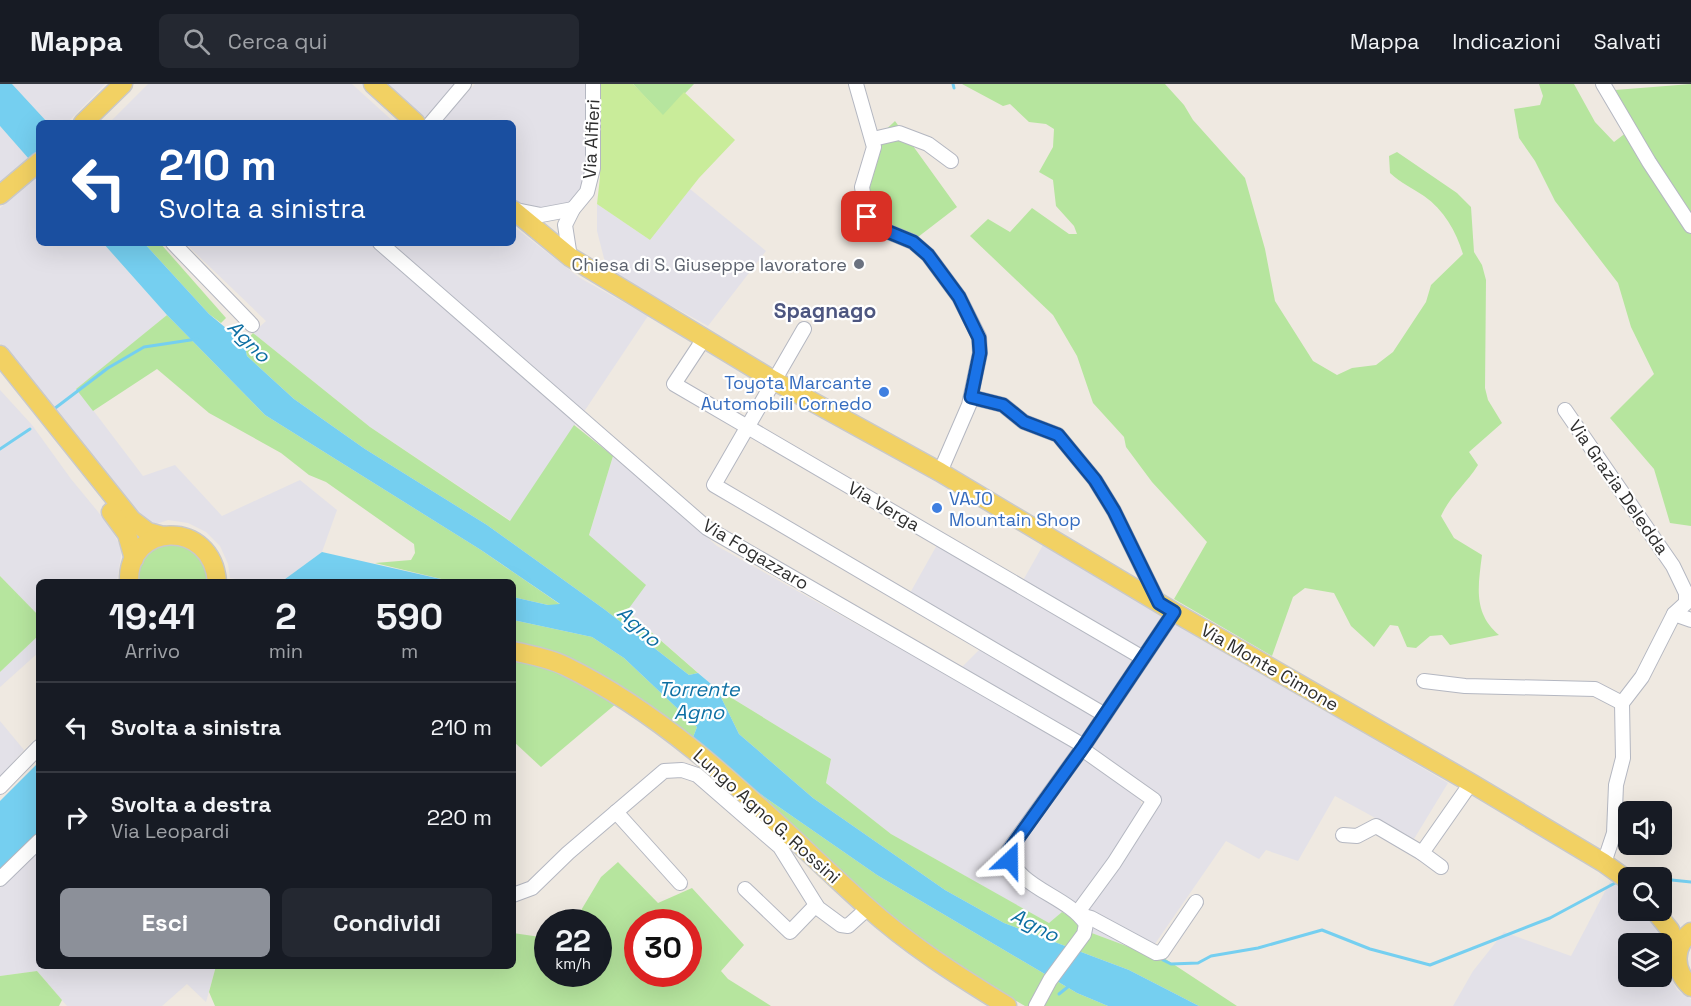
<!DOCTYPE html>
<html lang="it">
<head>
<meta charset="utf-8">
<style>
	:root { --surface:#171b24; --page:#242831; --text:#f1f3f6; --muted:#9ea1a6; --line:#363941; --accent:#8c9099 }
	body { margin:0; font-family:"Space Grotesk",sans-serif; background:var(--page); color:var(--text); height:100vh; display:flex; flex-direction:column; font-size:22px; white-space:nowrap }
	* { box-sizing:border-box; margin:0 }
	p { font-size:20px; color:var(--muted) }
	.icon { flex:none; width:33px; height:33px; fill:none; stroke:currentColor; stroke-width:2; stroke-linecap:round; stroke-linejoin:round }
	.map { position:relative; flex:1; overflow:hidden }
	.side { position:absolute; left:36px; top:495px; width:480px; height:390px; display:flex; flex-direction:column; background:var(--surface); border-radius:9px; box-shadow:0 6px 24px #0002 }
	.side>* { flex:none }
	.top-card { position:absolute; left:36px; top:36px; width:480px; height:126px; border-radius:9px; box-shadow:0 6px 24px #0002; background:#1a4fa0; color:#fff; overflow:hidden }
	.fabs { position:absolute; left:1618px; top:717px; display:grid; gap:12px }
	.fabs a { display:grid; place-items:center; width:54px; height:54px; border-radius:9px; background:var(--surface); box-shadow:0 6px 24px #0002; font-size:30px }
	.speed { position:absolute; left:534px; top:825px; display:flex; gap:12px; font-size:30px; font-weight:700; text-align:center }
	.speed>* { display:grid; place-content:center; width:78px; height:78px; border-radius:50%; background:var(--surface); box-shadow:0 6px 24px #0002; line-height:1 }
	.speed small { font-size:15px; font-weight:400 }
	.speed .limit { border:9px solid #d22; background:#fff; color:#111 }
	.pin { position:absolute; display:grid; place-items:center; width:51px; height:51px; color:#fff; margin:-26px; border-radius:12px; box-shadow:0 3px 9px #0006 }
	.me { position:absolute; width:66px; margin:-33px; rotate:23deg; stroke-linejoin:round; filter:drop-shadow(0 0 4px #0008) }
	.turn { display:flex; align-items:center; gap:21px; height:126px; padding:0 24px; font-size:27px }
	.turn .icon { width:78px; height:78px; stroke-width:2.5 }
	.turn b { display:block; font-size:42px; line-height:51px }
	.eta { display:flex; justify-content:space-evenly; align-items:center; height:102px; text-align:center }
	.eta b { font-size:36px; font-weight:700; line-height:42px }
	.cta { display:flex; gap:12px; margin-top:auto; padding:12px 24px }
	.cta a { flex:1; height:69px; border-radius:9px; background:var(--accent); color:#fff; font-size:24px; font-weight:700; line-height:69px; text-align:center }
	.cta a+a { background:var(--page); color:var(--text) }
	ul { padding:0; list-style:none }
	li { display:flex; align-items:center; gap:18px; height:90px; padding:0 24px; border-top:2px solid var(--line) }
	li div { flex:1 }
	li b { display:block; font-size:22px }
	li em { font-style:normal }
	header { display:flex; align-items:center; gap:36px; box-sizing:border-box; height:84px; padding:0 30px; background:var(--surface); border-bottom:2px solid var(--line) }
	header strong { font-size:28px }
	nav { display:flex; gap:33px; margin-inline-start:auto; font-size:21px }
	.search { width:420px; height:54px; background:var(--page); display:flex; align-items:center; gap:15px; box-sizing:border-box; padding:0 21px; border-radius:9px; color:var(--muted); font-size:22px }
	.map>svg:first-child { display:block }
	.industrial { fill:#e3e1e8; fill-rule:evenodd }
	.green { fill:#b6e59e; fill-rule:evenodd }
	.pitch { fill:#c9ec9a }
	.water { fill:#75cff0 }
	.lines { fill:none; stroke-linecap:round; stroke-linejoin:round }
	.stream { stroke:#75cff0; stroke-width:3 }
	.minor-casing { stroke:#b4b7c1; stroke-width:16 }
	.major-casing { stroke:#c9c9c9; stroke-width:21 }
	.minor { stroke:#fff; stroke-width:14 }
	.major { stroke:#f2d163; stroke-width:18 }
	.route-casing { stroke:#114b97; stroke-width:15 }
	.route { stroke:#1a73e8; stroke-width:10 }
	.worship-dot { fill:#6b7280; stroke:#fff; stroke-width:2 }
	.shop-dot { fill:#3f7fe0; stroke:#fff; stroke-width:2 }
	.labels { text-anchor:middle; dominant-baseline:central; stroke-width:4.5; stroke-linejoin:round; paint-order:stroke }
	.street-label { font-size:18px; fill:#2e2e2e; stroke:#fff }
	.worship-label { font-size:18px; fill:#5b616d; stroke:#fff; text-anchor:end }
	.shop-label { font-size:18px; fill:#366cbe; stroke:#fff; text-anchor:end }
	.water-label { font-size:20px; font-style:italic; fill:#0d6fa3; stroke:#fff }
	.quarter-label { font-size:21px; font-weight:bold; fill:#4d5680; stroke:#fff }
</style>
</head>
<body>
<header>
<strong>Mappa</strong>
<div class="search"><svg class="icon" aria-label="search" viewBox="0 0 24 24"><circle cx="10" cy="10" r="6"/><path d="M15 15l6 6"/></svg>Cerca qui</div>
<nav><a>Mappa</a><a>Indicazioni</a><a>Salvati</a></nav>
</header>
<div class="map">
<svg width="1691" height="922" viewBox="0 0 1691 922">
	<rect width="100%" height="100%" fill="#efe9e1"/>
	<!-- industrial -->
	<g class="industrial">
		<polygon points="12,0 105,0 67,39 48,39"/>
		<polygon points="148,0 352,0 395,39 109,39"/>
		<polygon points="382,0 456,0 422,37"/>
		<polygon points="475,0 588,0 586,97 570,118 530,129 513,116 513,39 440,39"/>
		<polygon points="0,42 29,75 0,100"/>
		<polygon points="39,87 39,159 103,159 167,231 77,305 143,392 175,381 222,432 300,396 337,426 322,468 281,498 252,498 230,494 228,480 220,462 206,448 188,439 168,436 142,445 0,259 0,124"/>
		<polygon points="690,105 766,167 708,242 607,186 597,147 597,120 650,156"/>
		<polygon points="513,142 580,194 648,232 511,437 370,343 253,249 266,237 185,159 513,159"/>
		<polygon points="0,306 32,341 71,395 108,440 122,465 117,498 39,498 39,532 0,492"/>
		<polygon points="613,372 717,462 1076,663 993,777 1062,828 1050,840 891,750 826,699 831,675 717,605 627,527 589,451"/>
		<polygon points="942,452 1021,500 1043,461 1448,699 1414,755 1335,712 1298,777 1266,766 1259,775 1226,757 1148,870 1081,845 1075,835 1154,723 1077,650 959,586 982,563 905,518"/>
		<polygon points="39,551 39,568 0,603 0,588"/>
		<polygon points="0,637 24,666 0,693"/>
		<polygon points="1085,673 1139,712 1142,722 1126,753 1077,821 1024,785 1017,770 1022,754"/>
		<polygon points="39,766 39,882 216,882 206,918 187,900 162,922 67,922 37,887 0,892 0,804"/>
		<path d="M1612 794 1629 803V826L1650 827 1665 850 1670 867 1669 890 1677 906 1691 915V922H1453L1473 887 1504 848 1571 872ZM1629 860H1662V892H1629Z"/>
	</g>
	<!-- green -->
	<g class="green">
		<polygon points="633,0 694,0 663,32"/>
		<path d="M962 0H1165L1184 21 1193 36 1245 94 1265 165 1275 217 1313 277 1337 291 1352 284 1376 281 1393 268 1426 218 1431 201 1463 170C1456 147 1444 126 1424 112 1411 103 1402 100 1390 89L1389 72 1397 68 1457 109 1471 123 1474 168 1482 181 1486 196 1485 304 1488 316 1502 339 1469 368 1478 381C1466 400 1450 412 1441 432L1454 454 1482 471C1478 503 1473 529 1499 551L1450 561 1442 551 1430 552 1416 564 1407 563 1398 542 1390 541 1374 563 1351 542 1334 509 1305 504 1293 513 1272 572 1174 515 1207 458 1152 398 1126 363 1124 353 1093 319 1077 272 1053 231 970 152 988 135 1010 148 1032 124 1069 150H1077L1074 142 1056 122 1053 96 1039 88 1053 63 1054 45 1046 40 1029 38 1010 20 1003 22Z"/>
		<polygon points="1539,0 1574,0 1595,38 1614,58 1627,48 1615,6 1691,0 1691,442 1670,439 1654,385 1610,334 1654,290 1631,243 1618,199 1555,117 1535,77 1519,54 1514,25 1540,21 1543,12"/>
		<path d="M895 37 957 123 918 153C906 147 886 142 877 131 864 118 871 70 879 54 882 48 890 42 895 37Z"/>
		<polygon points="144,159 160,159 226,234 221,239 209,230"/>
		<polygon points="167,231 265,331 481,466 561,521 548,521 513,513 513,498 454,498 375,479 411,476 415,469 414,460 326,398 309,391 281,369 209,329 157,285 93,327 76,305"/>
		<polygon points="253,249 370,343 510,437 574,341 613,372 589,451 646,501 627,527 698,589 689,591 604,525 487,441 365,365 294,315 247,272 244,259"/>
		<path d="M183 459 202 473 208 498H138C139 467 155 460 183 459Z"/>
		<polygon points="0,492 39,532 39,551 0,588"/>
		<polygon points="513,536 592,553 624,574 697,643 692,656 544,566 513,558"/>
		<path d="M513 574C551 583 583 600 617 619L541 683 513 657Z"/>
		<polygon points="717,605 831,675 826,699 891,750 1049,839 1062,828 1075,835 1081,845 1148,870 1164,874 1237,922 1199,922 1129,886 1004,839 945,806 813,714 739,650"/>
		<polygon points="733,691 877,791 1077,909 1108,922 1025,922 973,892 919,856"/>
		<path d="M618 778 658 819 692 804 744 861 721 887 728 895 771 922H215L209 908 216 882H513V849L547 854 548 890H598V838H574L601 793ZM638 838H688V890H638Z"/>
		<polygon points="37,887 62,916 59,922 0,922 0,892"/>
	</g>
	<!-- pitch -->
	<polygon class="pitch" points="599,0 633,0 663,31 684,8 735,56 699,94 650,156 597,120 600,93"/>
	<!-- water -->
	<g class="water">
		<polygon points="0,0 12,0 48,39 39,39 39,66 29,75 0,42"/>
		<polygon points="103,159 144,159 209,230 244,259 247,272 294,315 365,365 487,441 604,525 689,591 698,589 717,605 739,650 813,714 945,806 1004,839 1129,886 1199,922 1108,922 1077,909 877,791 733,691 692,656 697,643 624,574 592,553 513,536 513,513 548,521 560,520 481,466 265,331 167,231"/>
		<polygon points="322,468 454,498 281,498"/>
		<polygon points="39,678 39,750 0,788 0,717"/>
	</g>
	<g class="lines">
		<!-- stream -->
		<g class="stream">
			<polyline points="953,0 954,4"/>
			<polyline points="54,325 108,284 144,263 197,255"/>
			<polyline points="0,365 30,345"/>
			<polyline points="1630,790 1641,787 1657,794"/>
			<polyline points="1662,795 1691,798"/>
			<polyline points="1163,876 1171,880 1198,879 1211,872 1258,864 1322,846 1370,865 1430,881 1550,834 1617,798"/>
			<polyline points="1059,910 1069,902"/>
		</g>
		<!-- minor casing -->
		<g class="minor-casing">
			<g id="minor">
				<polyline points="856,0 874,63 862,103 867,133 884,146 913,158 928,171 959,213 979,253 980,269 969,321 940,388"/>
				<polyline points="1603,0 1649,78 1691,142"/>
				<polyline points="431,39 464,0"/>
				<polyline points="873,55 899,49 928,60 951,77"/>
				<polyline points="516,126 541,131 573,125"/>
				<polyline points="173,159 252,241"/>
				<polyline points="380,159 707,444 1084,662"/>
				<polyline points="570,173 565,141 573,125 587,108 593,84 593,0"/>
				<polyline points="804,245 714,401 1105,631"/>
				<polyline points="705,253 674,300 1143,574"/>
				<polyline points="971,313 1003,321 1024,338 1058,351 1095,396 1114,427 1159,519"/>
				<polyline points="1565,326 1673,482 1686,509 1686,519 1674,530 1642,593 1622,619 1623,674 1616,701 1614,749 1604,779"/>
				<polyline points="1674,530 1691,536"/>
				<polyline points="1424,597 1465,602 1595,605 1622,619"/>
				<polyline points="0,703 39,663"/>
				<polyline points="616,728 680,799"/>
				<polyline points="1343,751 1357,752 1376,742 1422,769"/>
				<polyline points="1441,783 1422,769 1471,699"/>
				<polyline points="0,795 39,757"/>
				<polyline points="745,805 790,848 816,821"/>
				<polyline points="513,811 532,804 568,769 664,687 682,686 697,691 780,763 818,824 841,841 848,842 868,824"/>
				<polyline points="1078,828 1114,779 1154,716 1082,665"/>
				<polyline points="1080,831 1091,834 1156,869 1162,868 1196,818"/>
				<path d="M1036 922 1050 896 1084 850 1086 840C1066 810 1016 805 1008 767L1084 662 1174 528"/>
			</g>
		</g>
		<!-- major casing -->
		<g class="major-casing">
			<g id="major">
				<polyline points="373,0 416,39"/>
				<polyline points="83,39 123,0"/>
				<polyline points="0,111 39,78"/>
				<polyline points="513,126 570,173 773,296 940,388 1174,528 1471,699 1604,779 1629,797"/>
				<polyline points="0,271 132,436 148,448 163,452"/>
				<polyline points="111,428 127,450 134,475"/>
				<path d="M129 498C127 438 212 434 217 498"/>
				<path d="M513 567C530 571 549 574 565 582 681 638 772 737 866 822 909 861 958 892 1007 922"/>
				<polyline points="1654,826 1670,846 1678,868"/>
				<path d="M1691 848C1672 864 1674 887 1691 903"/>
			</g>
		</g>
		<!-- minor -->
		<use href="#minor" class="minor"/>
		<!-- major -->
		<use href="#major" class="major"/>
	</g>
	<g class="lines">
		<!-- route casing -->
		<g class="route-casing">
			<polyline id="route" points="867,133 884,146 913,158 928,171 959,213 979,254 980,269 971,313 1003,321 1024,338 1058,351 1095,396 1114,427 1159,519 1174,528 1084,662 1008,768 1010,776"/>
		</g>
		<!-- route -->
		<use href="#route" class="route"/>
	</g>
	<!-- markers -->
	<circle class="worship-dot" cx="859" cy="180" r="6"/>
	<g class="shop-dot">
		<circle cx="884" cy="308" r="6"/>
		<circle cx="937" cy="424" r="6"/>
	</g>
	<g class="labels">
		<!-- street labels -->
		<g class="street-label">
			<text transform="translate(591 55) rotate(-87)">Via Alfieri</text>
			<text transform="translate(1619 403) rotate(55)">Via Grazia Deledda</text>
			<text transform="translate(884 422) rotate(30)">Via Verga</text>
			<text transform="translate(756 470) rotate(31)">Via Fogazzaro</text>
			<text transform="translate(1270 583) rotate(30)">Via Monte Cimone</text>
			<text transform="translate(767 732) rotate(42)">Lungo Agno G. Rossini</text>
		</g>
		<!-- worship labels -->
		<g class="worship-label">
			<text x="847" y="180">Chiesa di S. Giuseppe lavoratore</text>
		</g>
		<!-- shop labels -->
		<g class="shop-label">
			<text x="872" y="298">Toyota Marcante<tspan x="872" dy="21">Automobili Cornedo</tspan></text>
			<text x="949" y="414" text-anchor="start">VAJO<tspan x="949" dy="21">Mountain Shop</tspan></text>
		</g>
		<!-- water labels -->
		<g class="water-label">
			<text transform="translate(249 257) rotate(45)">Agno</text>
			<text transform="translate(639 542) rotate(42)">Agno</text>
			<text x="699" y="605">Torrente<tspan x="699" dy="23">Agno</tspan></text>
			<text transform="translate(1035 841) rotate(27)">Agno</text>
		</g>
		<!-- quarter labels -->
		<g class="quarter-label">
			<text x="825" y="226">Spagnago</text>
		</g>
	</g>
</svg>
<div class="fabs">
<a><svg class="icon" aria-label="sound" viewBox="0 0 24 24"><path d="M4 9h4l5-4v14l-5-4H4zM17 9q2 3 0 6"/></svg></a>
<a><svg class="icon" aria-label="search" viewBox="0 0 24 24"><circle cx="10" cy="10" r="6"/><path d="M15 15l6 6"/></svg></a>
<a><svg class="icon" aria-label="layers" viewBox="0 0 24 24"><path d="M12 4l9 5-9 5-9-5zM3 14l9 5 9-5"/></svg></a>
</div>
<div class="speed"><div>22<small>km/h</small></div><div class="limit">30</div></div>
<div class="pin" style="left:867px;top:133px;background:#d93025"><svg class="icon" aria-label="arrive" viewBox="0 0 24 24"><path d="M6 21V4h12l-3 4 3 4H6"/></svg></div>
<svg class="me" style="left:1010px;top:776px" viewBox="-20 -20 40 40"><path d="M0-17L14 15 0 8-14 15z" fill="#1a73e8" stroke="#fff" stroke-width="4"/></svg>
<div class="top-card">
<div class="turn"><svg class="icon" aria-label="left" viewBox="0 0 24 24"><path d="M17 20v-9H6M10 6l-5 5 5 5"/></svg><div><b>210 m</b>Svolta a sinistra</div></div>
</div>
<section class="side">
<div class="eta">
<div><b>19:41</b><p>Arrivo</p></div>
<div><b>2</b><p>min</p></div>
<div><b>590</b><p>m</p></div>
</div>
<ul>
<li><svg class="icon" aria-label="left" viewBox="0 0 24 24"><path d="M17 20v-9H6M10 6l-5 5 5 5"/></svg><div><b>Svolta a sinistra</b></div><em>210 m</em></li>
<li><svg class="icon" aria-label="right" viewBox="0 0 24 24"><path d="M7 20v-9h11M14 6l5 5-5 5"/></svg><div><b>Svolta a destra</b><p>Via Leopardi</p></div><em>220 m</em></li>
</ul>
<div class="cta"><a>Esci</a><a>Condividi</a></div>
</section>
</div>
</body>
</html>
